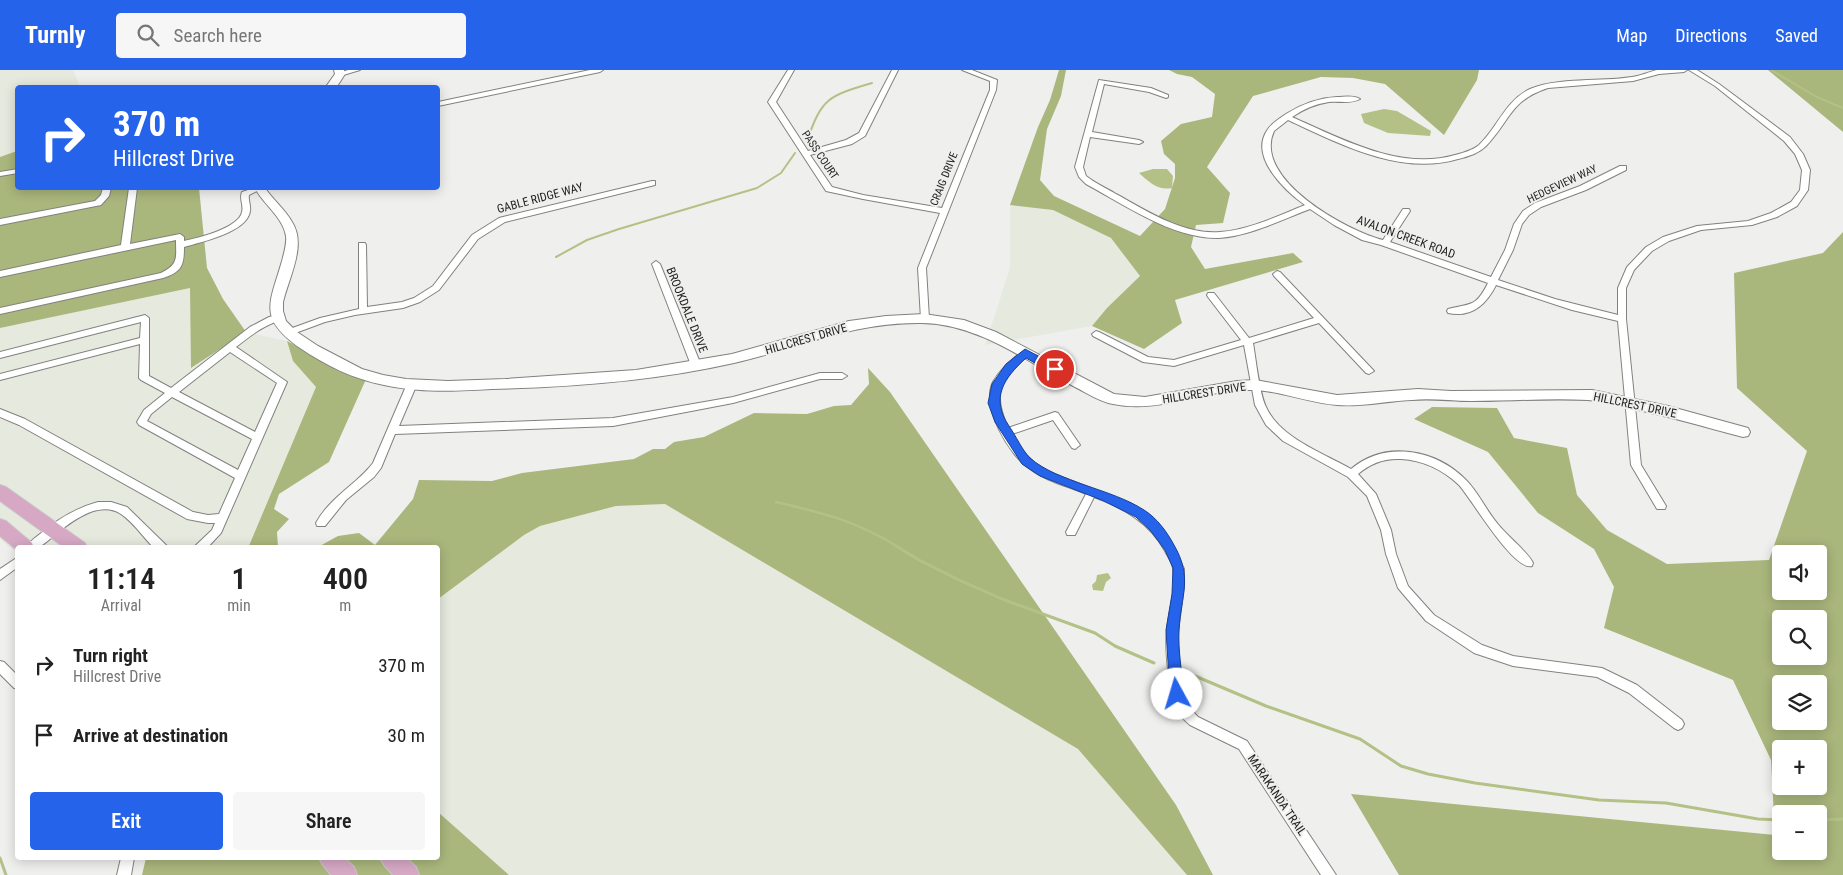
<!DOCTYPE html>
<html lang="en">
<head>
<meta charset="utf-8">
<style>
	:root { --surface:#fff; --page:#f6f6f6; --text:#222; --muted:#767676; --accent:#2563eb }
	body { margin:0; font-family:"Roboto Condensed",sans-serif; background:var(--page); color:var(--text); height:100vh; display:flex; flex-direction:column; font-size:19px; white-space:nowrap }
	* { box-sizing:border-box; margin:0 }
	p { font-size:16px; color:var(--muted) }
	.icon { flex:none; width:28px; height:28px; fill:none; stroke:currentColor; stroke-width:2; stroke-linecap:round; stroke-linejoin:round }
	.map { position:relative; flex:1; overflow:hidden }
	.side { position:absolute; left:15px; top:475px; width:425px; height:315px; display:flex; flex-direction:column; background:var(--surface); border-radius:5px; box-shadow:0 2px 12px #0003 }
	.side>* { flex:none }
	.banner { position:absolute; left:15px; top:15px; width:425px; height:105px; border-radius:5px; box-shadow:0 2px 12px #0003; background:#2563eb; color:#fff; overflow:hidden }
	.buttons { position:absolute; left:1772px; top:475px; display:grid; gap:10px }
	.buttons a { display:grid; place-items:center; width:55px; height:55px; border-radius:5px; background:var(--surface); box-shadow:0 2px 12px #0003; font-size:25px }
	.pin { position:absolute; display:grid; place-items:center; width:42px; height:42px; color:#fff; margin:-21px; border:2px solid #fff; border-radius:50%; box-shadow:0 1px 5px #0007 }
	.me { position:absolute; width:55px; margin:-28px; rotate:354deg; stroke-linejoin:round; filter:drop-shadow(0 0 4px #0008) }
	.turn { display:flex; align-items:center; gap:18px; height:105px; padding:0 15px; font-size:22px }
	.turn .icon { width:65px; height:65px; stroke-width:2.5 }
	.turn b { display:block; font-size:35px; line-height:42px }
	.eta { display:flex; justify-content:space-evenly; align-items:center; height:85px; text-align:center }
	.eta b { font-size:30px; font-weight:600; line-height:35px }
	.action { display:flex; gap:10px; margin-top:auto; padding:10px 15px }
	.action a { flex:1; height:58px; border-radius:5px; background:var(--accent); color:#fff; font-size:20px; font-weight:600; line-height:58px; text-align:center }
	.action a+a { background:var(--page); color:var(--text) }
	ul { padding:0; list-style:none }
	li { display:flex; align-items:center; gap:15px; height:70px; padding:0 15px }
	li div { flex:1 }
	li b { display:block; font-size:19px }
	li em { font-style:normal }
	header { display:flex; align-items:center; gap:30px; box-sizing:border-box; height:70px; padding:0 25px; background:var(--accent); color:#fff }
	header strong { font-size:24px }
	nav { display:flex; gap:28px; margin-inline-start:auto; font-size:18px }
	.search { width:350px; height:45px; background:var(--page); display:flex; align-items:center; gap:12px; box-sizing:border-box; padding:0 18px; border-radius:5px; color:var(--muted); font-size:19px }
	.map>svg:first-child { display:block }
	.built { fill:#e6e9de }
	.forest { fill:#a9b67c; fill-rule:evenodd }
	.water { fill:#b4c186 }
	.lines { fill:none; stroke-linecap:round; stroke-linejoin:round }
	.stream-far2 { stroke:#b4c186; stroke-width:2 }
	.stream-far1 { stroke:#b4c186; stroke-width:2.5 }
	.stream { stroke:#b4c186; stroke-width:3 }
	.street-casing { stroke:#81827f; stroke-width:2 }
	.secondary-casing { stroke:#81827f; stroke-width:2 }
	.primary-casing { stroke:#c9c9c9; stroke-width:2 }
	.street { fill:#fff; fill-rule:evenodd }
	.secondary { fill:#fff; fill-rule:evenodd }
	.primary { fill:#d6a8c4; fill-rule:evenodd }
	.route { fill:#2563eb; stroke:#184099 }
	.labels { text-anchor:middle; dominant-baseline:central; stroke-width:4; stroke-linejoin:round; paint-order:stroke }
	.far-street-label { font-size:11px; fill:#1f1f1e; stroke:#eff0ed }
	.street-label { font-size:12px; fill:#1f1f1e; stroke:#eff0ed }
</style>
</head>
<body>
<header>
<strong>Turnly</strong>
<div class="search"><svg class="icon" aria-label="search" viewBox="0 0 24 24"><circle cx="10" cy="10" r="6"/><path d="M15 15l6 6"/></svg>Search here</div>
<nav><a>Map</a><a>Directions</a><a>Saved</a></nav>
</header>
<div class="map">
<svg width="1843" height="805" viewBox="0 0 1843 805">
	<rect width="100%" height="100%" fill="#eff0ed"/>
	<!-- built -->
	<g class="built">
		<polygon points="0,0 73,0 80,17 18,18 17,81 0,87"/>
		<polygon points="1010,135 1053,140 1111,168 1140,206 1107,238 1092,256 985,275 1010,198"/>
		<polygon points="190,218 192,298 246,262 287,271 293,291 316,317 248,477 18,478 17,484 0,469 0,258"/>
		<polygon points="665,434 1078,679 1187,805 509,805 438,742 438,529 524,465 540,456 616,436"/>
	</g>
	<!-- forest -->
	<g class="forest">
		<polygon points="1059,0 1066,0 1061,26 1047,59 1040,110 1054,126 1140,166 1165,139 1175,108 1175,94 1164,84 1161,71 1181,54 1212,47 1215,24 1192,7 1177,4 1169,0 1479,0 1477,10 1444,65 1385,14 1353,8 1321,7 1253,26 1207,97 1230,123 1223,153 1196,155 1191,177 1205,199 1293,183 1303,192 1175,230 1182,253 1144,279 1092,256 1107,238 1140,206 1111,168 1053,140 1010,135 1038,57 1050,30"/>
		<polygon points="1768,0 1843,0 1843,62"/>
		<polygon points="17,81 18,118 199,118 207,198 223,229 246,262 191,298 190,218 0,258 0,87"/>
		<path d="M1843 162V805H1399L1351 724 1775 765 1771 690 1733 610 1604 558 1614 517 1594 479 1538 443 1488 382 1414 349 1432 337 1497 338 1514 368 1567 378 1577 425 1607 460 1667 494 1769 490 1807 381 1737 318 1734 203 1823 183ZM1781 484H1819V521H1781ZM1781 549H1819V586H1781ZM1781 614H1819V651H1781ZM1781 679H1819V716H1781ZM1781 744H1819V781H1781Z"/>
		<polygon points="287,271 355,306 367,307 329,392 279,424 274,439 289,449 277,462 278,477 248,478 316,317 293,291"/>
		<polygon points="868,298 890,322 1176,735 1213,805 1187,805 1078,679 665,434 616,436 540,456 524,465 438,529 438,478 318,477 338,466 359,463 375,475 413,429 419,410 492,411 522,403 634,389 653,379 665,379 674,372 704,367 754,343 807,344 834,336 851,335 869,314"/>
		<polygon points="438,742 509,805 142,805 146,788 438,788"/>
	</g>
	<!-- water -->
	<g class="water">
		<polygon points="1384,39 1397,41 1431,61 1430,66 1388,63 1364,53 1361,44"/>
		<path d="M1153 99H1167L1173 106 1172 118C1158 121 1149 112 1139 103Z"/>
		<polygon points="1108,503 1111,508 1106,512 1103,521 1093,520 1092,515 1096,511 1097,505"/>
	</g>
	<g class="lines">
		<!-- stream-far2 -->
		<g class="stream-far2">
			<polyline points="1771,0 1817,27 1843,38"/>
			<path d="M807 71C822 27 829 26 872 13"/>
			<polyline points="556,187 587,170 619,159 757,118 781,103 795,83"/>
		</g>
		<!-- stream-far1 -->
		<path class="stream-far1" d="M776 432C823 443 857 451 898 477"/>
		<!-- stream -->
		<g class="stream">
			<polyline points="896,476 919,490 959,510 1002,529 1095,563 1115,576 1154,593"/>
			<polyline points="1195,606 1266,636 1360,669 1401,696 1428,704 1475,713 1599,730 1666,733 1758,749 1781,750"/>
			<polyline points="1819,750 1843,749"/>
			<polyline points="0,788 6,805"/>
		</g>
		<!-- street casing -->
		<g class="street-casing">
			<g id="street">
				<polygon points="348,0 360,0 340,6 337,4"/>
				<polygon points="590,0 603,0 600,2 438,36 438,32"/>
				<polygon points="788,0 794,0 776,32 808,81 846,70 859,63 892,0 898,0 865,66 852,74 810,85 832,117 863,125 942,138 990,20 990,11 962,0 972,0 997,10 996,20 926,198 929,249 928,251 925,252 921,249 918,198 940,143 863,129 826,121 768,32"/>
				<path d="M1657 0H1687L1684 2 1659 4 1633 11 1548 18C1509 31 1511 50 1486 76 1479 83 1467 87 1458 89 1400 106 1340 74 1288 50L1274 61C1252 109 1347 161 1383 170L1403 139H1409L1410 141 1390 172 1491 207 1505 180 1514 154 1523 141 1535 133 1580 116 1620 96H1626V100L1586 120 1541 137 1529 145 1522 154 1513 180 1498 210 1555 229 1618 245V218L1627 197 1646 177 1663 167 1697 156 1748 151 1771 143 1791 132 1800 120 1802 100 1795 84 1784 71 1715 16 1689 0H1697L1719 14 1790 67 1803 84 1810 100 1808 120 1797 136 1777 147 1752 155 1701 160 1669 171 1652 181 1634 200 1626 218V249L1641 395 1666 436 1665 439H1657L1631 395 1618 251 1572 240 1496 215C1486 235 1471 248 1448 243L1447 241 1448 239C1472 233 1476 237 1488 213L1381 175 1362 170 1334 155 1310 139C1281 150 1250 166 1219 168 1173 169 1125 135 1086 114L1079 107 1075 97 1099 10 1151 18 1168 25V27L1166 28 1149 22 1104 14 1092 62 1139 70 1143 72 1139 74 1090 67 1083 97 1086 106C1095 113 1106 118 1116 124 1147 141 1183 165 1220 162 1249 160 1278 146 1305 135 1285 121 1248 86 1268 59 1272 53 1280 48 1286 44 1302 34 1318 28 1337 27 1344 27 1354 25 1360 29 1352 34 1338 31 1329 32 1315 34 1304 39 1292 47 1342 69 1400 101 1455 85 1463 83 1473 80 1479 75 1498 57 1505 31 1530 19 1558 7 1601 12 1632 7 1640 6 1649 2 1657 0Z"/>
				<polygon points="18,99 18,103 0,106 0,102"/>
				<polygon points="652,111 655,111 655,115 505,152 478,169 439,220 420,232 403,238 355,245 325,252 290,265 286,262 287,260 320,248 359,239 359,173 365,173 366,175 367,237 402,232 414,228 433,216 472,165 499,148"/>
				<polygon points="103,118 111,118 109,126 101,135 0,155 0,149 95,131 101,125"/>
				<path d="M129 118H137L130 174 180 164 184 167V171C198 168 239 158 242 142 244 135 239 129 242 122L254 118H263L249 125C248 130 251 136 250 141 248 162 201 172 184 177 184 195 182 202 163 208L0 244V238L161 203C179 194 176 188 176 170L0 207V201L121 175Z"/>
				<polygon points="656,191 660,194 701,295 699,297 696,298 691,295 652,194"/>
				<path d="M1277 201 1280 202 1374 301 1369 304 1366 303 1319 253 1253 273C1256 290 1259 322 1266 337 1280 368 1323 383 1351 399 1385 370 1436 379 1466 410 1478 422 1486 440 1497 453 1506 465 1528 482 1533 493L1532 496C1514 502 1471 428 1459 415 1443 400 1423 390 1401 389 1384 388 1371 393 1358 404L1376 424 1391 460 1396 484 1408 516 1434 545 1482 575 1513 586 1602 598 1637 615 1682 650 1684 654 1682 658 1678 660 1674 658 1629 623 1597 607 1513 596 1474 583 1426 551 1398 518 1386 484 1381 460 1367 426 1348 407 1283 371 1266 355 1255 335 1244 275 1174 296 1143 292 1093 266 1092 264 1096 261 1099 262 1148 287 1174 290 1241 270 1208 227 1207 225 1208 223H1214L1249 268 1314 248 1274 206 1273 204Z"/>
				<path d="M145 245 149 248V306L171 318 250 257 269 247 278 245 282 248 281 250C264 255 250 266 236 277L287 312 221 463 207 478H193L212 460 215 453H208L187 449 19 355 0 347V339L25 349 193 442 208 445 219 444 235 408 139 355 137 352 144 340 165 323 141 310 139 308 140 274 0 310V304L140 268 141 252 0 288V282ZM230 282 277 313 255 362 179 322ZM172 327 252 369 238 400 147 351 151 344Z"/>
				<path d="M1025 280 1028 281 1030 283 1028 285C1001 311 991 320 1008 358L1055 342 1058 343 1080 375 1075 379 1072 378 1053 350 1012 364 1023 382 1036 394 1052 403 1131 434 1152 448 1168 467 1184 499V515L1177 570 1182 621 1185 633 1198 647 1247 671 1336 805H1321L1239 679 1190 655C1174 642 1171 628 1169 608 1167 592 1165 575 1167 559 1169 539 1177 518 1173 498 1172 492 1168 487 1165 481 1150 453 1124 438 1094 427L1075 465H1067L1066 462 1086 424C1067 416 1046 411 1030 399 1009 385 981 337 993 312 1000 299 1012 290 1022 281Z"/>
				<path d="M820 303H842L847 306 842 309H820L733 333 613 356 395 364 381 398 374 407 346 430 325 456H317L316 453C330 427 356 415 373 393L407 314 412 311 417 314 399 356 613 348 733 327Z"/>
				<path d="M98 432H111L127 437 169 478H154C143 467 134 453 121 444 100 430 73 450 56 464 43 474 43 478 26 478 29 472 35 468 40 464 58 449 76 438 98 432Z"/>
				<polygon points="18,487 18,497 0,510 0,499"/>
				<polygon points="0,591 4,592 18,606 18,619 14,618 0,604"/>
				<polygon points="121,788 134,788 131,805 117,805"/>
			</g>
		</g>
		<!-- secondary casing -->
		<g class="secondary-casing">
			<g id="secondary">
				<polygon points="334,0 344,0 345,4 336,18 325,18 335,4"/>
				<path d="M255 118H265C273 130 285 139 292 152 307 175 289 207 283 232V241L286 251 297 262 318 276 362 299 383 305 406 309 448 311 505 309 636 300 732 284 849 251 886 246 924 244 964 250 996 262 1114 324 1145 327 1237 311 1255 310 1337 325 1418 319 1451 321 1592 320 1668 336 1748 358 1750 362 1748 366 1743 367C1705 357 1668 346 1629 338 1616 335 1602 331 1588 330 1549 328 1510 331 1471 331 1451 331 1431 328 1412 330 1387 331 1361 337 1337 335 1309 333 1282 321 1254 320 1207 318 1161 344 1113 334 1100 332 1087 323 1075 317 1026 291 979 254 922 253 852 252 800 278 734 293 655 311 573 317 492 319 456 321 419 323 384 315 353 309 325 295 300 278 257 248 270 233 282 191 284 183 287 174 286 166 283 147 263 134 255 118Z"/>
			</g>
		</g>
		<!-- primary casing -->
		<g class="primary-casing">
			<g id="primary">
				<polygon points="0,415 6,417 85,473 87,478 65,478 0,431"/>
				<polygon points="0,449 6,451 32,473 34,478 18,478 18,481 0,466"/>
				<polygon points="319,788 344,788 354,797 357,805 331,805 323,795"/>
				<polygon points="380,788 406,788 416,797 419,805 393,805 384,795"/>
			</g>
		</g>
		<!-- street -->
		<use href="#street" class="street"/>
		<!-- secondary -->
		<use href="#secondary" class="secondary"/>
		<!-- primary -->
		<use href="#primary" class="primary"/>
	</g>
	<!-- route -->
	<path class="route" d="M1025 279 1059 297 1060 299 1059 302H1051L1026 288C1004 308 990 328 1009 356 1016 366 1022 380 1030 388 1057 412 1112 419 1144 440 1157 448 1167 462 1174 475 1193 508 1181 525 1179 560 1178 581 1182 603 1184 624L1182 629 1177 630 1172 629 1170 624 1166 560 1172 524 1173 498 1165 480 1150 460 1136 447 1104 431 1040 406 1022 394 995 352 988 333 992 314 1006 294Z"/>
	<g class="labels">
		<!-- far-street labels -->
		<g class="far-street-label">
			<text transform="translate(820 85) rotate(56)">PASS COURT</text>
			<text transform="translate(944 109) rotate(-68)">CRAIG DRIVE</text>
			<text transform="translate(1562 114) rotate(-25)">HEDGEVIEW WAY</text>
		</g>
		<!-- street labels -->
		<g class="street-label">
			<text transform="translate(540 128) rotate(-15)">GABLE RIDGE WAY</text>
			<text transform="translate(1406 167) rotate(20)">AVALON CREEK ROAD</text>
			<text transform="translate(687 240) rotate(68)">BROOKDALE DRIVE</text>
			<text transform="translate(806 269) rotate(-16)">HILLCREST DRIVE</text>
			<text transform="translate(1204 323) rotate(-9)">HILLCREST DRIVE</text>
			<text transform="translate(1635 335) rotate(12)">HILLCREST DRIVE</text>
			<text transform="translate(1277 725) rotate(56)">MARAKANDA TRAIL</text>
		</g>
	</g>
</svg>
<div class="buttons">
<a><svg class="icon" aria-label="sound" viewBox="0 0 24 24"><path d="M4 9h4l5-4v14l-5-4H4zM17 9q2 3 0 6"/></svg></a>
<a><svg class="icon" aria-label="search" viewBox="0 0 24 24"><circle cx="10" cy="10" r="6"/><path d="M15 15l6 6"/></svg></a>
<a><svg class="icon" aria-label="layers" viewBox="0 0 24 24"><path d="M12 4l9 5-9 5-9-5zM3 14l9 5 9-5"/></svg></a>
<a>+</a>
<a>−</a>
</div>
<div class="pin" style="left:1055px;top:299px;background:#d93025"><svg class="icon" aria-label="arrive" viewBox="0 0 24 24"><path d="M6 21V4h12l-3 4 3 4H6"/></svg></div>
<svg class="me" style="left:1177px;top:624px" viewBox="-20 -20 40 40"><circle r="19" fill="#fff"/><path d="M0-13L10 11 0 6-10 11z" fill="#2563eb"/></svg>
<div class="banner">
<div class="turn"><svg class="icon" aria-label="right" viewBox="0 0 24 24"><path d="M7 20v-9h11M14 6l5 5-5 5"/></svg><div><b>370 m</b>Hillcrest Drive</div></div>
</div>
<section class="side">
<div class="eta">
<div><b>11:14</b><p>Arrival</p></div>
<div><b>1</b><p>min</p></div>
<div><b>400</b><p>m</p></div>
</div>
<ul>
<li><svg class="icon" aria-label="right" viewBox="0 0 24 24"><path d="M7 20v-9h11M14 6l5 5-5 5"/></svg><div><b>Turn right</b><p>Hillcrest Drive</p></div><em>370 m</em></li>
<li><svg class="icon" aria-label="arrive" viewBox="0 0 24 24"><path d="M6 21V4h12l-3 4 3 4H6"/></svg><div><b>Arrive at destination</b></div><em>30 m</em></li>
</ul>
<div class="action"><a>Exit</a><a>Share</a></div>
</section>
</div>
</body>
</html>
